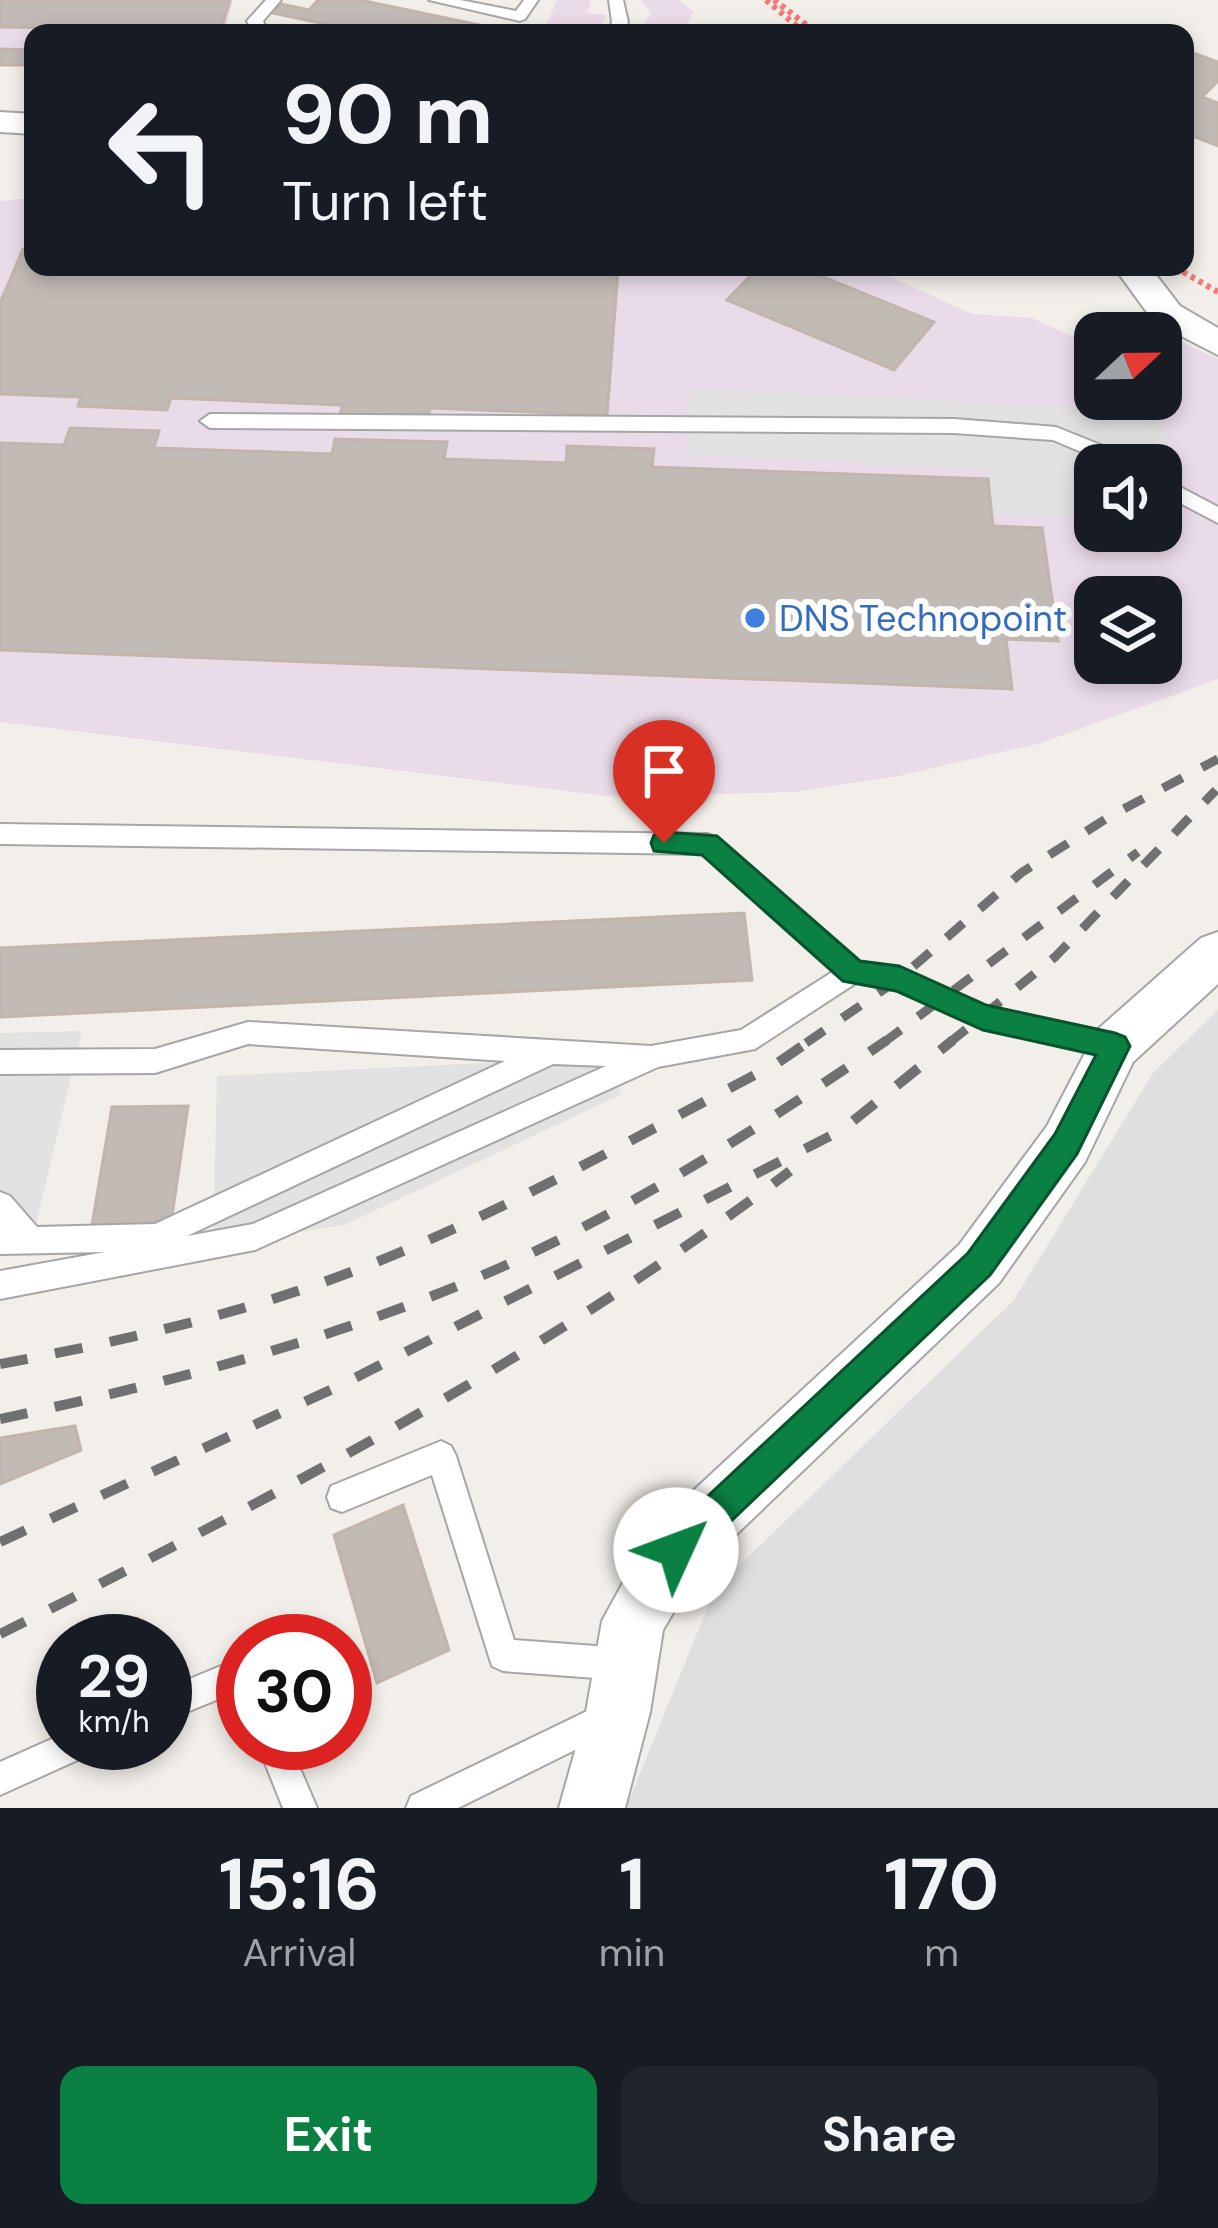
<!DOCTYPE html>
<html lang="en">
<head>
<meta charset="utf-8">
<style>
	:root { --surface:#171b24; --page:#20242c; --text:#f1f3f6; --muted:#9ea1a6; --accent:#0b8043 }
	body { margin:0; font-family:"DM Sans",sans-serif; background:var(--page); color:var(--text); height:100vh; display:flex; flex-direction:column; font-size:45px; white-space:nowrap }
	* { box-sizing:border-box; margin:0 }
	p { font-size:39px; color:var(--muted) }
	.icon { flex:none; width:66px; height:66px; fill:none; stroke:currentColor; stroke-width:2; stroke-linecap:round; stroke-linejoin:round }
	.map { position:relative; height:1808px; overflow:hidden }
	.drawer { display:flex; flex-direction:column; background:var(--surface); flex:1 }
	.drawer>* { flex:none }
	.guide { position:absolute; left:24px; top:24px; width:1170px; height:252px; border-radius:24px; box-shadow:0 6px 18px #0003; background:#171b24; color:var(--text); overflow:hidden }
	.needle { width:78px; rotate:68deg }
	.buttons { position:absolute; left:1074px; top:312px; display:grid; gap:24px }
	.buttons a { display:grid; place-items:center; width:108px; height:108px; border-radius:24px; background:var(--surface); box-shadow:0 6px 18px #0003; font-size:60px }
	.speed { position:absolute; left:36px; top:1614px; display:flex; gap:24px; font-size:60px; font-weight:700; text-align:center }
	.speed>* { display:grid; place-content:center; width:156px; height:156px; border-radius:50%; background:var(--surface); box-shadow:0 6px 18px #0003; line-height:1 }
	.speed small { font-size:30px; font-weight:400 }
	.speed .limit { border:18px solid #d22; background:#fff; color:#111 }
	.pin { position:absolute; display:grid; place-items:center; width:102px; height:102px; color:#fff; margin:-123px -51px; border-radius:50% 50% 50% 0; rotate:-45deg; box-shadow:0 0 12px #0007 }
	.pin .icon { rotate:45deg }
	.me { position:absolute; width:132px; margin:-66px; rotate:47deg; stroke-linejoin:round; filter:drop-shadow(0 0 9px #0008) }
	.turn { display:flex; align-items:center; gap:42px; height:252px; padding:0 60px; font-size:54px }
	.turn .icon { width:156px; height:156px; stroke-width:2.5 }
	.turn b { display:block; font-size:84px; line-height:102px }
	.eta { display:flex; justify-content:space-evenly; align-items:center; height:204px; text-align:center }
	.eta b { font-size:72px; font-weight:700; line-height:84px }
	.action { display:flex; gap:24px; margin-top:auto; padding:24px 60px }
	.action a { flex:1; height:138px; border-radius:24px; background:var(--accent); color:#fff; font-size:48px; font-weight:700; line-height:138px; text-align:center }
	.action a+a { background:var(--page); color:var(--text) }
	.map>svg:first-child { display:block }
	.residential { fill:#e0dfdf }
	.industrial { fill:#eadbe9; fill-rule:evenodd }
	.parking { fill:#e2e2e2 }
	.building { fill:#c2bab5; stroke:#c3b4ac; stroke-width:3 }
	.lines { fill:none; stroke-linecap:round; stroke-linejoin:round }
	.lane-casing { stroke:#a6a6a6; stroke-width:4 }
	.street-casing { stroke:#a6a6a6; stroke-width:4 }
	.path { stroke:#f67976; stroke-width:6; stroke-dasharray:4.5 4.5; stroke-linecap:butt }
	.lane { fill:#fff; fill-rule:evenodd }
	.street { fill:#fff; fill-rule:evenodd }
	.rail-far1 { stroke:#707070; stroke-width:9; stroke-dasharray:22 22; stroke-linecap:butt }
	.rail { stroke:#707070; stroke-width:10; stroke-dasharray:28 28; stroke-linecap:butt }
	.route { fill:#0b8043; stroke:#07532c; stroke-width:3 }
	.shop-dot { fill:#3f7fe0; stroke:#fff; stroke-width:4.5 }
	.labels { text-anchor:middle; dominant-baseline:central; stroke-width:12; stroke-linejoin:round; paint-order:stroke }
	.shop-label { font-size:36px; fill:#366cbe; stroke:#fff; text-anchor:start }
</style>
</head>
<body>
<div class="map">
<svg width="1218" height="1808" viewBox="0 0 1218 1808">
	<rect width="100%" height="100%" fill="#f2eee9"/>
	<!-- residential -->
	<polygon class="residential" points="1218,1010 1218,1808 626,1808 715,1589 1014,1300 1153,1073"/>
	<!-- industrial -->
	<g class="industrial">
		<polygon points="0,0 233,0 225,33 33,33 33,65 0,65"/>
		<polygon points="557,0 591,0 587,13 606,15 599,33 543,33"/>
		<polygon points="641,0 680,0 694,12 681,33 639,33 651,14"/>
		<path d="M33 198V267H869L972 314 1032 318 1095 347V399H1161V333H1110L1127 317 1218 359V679L1041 743 898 776 793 792 616 797 0 722V201ZM1095 465H1161V531H1095ZM1095 597H1161V663H1095Z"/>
	</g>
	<!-- parking -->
	<g class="parking">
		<polygon points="691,388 1160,411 1183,521 1161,520 1161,465 1095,465 1095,518 994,514 988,469 686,455"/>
		<polygon points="82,1031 32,1241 0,1243 0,1033"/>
		<polygon points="605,1057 622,1094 344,1225 213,1245 217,1076"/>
	</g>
	<!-- building -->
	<g class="building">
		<polygon points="0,0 230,0 221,30 0,27"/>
		<polygon points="318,0 360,0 484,26 478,33 367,33 273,13 281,4 309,10"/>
		<polygon points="0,49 33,50 33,65 0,65"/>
		<polygon points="1185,50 1218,62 1218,81 1202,97 1218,103 1218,146 1185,133"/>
		<polygon points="23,249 33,249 33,267 618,270 607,415 430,408 428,419 340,416 342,405 171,398 167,410 78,406 81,397 0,394 0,303"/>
		<polygon points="759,267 799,267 934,322 894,370 727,300"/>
		<polygon points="70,428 159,431 154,448 332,454 335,439 447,442 444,459 566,463 567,446 654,449 652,467 988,479 993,526 1042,528 1058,641 1006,639 1012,689 0,650 0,443 64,445"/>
		<polygon points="744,913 752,980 0,1017 0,948"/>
		<polygon points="188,1106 171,1223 92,1225 112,1107"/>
		<polygon points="75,1426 81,1450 0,1484 0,1438"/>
		<polygon points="403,1505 449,1650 377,1683 334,1535"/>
	</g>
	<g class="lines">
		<!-- lane casing -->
		<g class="lane-casing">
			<g id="lane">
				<polygon points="266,0 281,0 263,21 265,26 284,33 251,30 247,21"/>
				<polygon points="429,0 460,0 516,11 524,0 538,0 525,19 520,21"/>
				<polygon points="609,0 623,0 628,22 623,33 607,33 612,22"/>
				<polygon points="210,414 954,419 1056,427 1138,460 1141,465 1112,465 1053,440 954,433 210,428 200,421"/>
				<polygon points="1161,477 1218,507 1218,523 1161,493"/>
				<path d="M0 824 708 834 716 837 859 962 899 968 986 1006 1115 1034 1124 1038 1128 1046 1124 1054 1115 1058 983 1028 896 990 856 983 755 1049 658 1067 255 1250 0 1299V1271L105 1252 0 1254V1192L10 1196 37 1227 155 1224 505 1061 248 1044 155 1073 0 1074V1050L155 1049 248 1022 651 1046 741 1030 834 971 703 854 0 844ZM553 1064 606 1066 253 1224 187 1236Z"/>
				<polygon points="441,1441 451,1446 456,1456 514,1640 623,1648 634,1653 639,1664 634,1675 623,1680 503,1671 492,1666 432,1475 342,1512 331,1508 327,1497 331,1486"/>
				<polygon points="243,1657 243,1689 165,1721 165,1689"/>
				<polygon points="610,1700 621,1705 626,1716 621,1727 458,1808 406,1808 411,1796"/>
				<polygon points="63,1734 63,1743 96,1743 91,1754 0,1795 0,1762"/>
				<polygon points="257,1743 289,1743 317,1808 283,1808"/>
			</g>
		</g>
		<!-- street casing -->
		<g class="street-casing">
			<g id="street">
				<polygon points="0,112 33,114 33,134 0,132"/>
				<polygon points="1114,267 1150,267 1180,306 1218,328 1218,355 1154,322"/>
				<polygon points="1218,932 1218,984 1133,1062 1085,1162 999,1283 697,1572 663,1630 650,1712 625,1808 559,1808 586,1712 602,1621 653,1528 959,1245 1047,1126 1097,1030 1201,938"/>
			</g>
		</g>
		<!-- path -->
		<g class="path">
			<polyline points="766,0 805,33"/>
			<polyline points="774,0 817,33"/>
			<polyline points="1183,272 1218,292"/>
		</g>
		<!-- lane -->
		<use href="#lane" class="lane"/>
		<!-- street -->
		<use href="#street" class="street"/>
		<!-- rail-far1 -->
		<g class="rail-far1">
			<polyline points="806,1043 899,979 1021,873 1112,815 1218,759"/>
			<polyline points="883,1043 1138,852"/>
			<polyline points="949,1043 1055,957 1216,790"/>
		</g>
		<!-- rail -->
		<g class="rail">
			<path d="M0 1364C108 1344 216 1320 321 1283 479 1227 627 1141 776 1064L811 1040"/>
			<path d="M0 1419C172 1382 343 1338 504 1266 639 1204 765 1125 887 1040"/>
			<polyline points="0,1542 339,1386 842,1130 953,1040"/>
			<path d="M0 1634C275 1497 544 1357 790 1171"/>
		</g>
	</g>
	<!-- route -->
	<polygon class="route" points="664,832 717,836 860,961 899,966 986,1005 1115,1033 1125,1037 1130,1046 1077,1154 990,1275 688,1562 676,1567 663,1562 658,1550 663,1538 968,1253 1055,1134 1096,1055 983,1030 896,991 843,981 702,855 654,851 651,843 654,835"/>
	<!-- markers -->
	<circle class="shop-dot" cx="755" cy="618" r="12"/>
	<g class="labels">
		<!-- shop labels -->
		<g class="shop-label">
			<text x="779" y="618">DNS Technopoint</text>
		</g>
	</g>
</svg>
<div class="buttons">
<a><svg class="needle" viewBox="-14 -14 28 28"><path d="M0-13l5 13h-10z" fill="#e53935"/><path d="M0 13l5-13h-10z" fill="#9ea1a6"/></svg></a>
<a><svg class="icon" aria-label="sound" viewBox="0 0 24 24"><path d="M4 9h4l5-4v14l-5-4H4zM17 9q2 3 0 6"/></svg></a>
<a><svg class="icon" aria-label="layers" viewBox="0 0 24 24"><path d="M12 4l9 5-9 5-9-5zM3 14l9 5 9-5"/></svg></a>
</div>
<div class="speed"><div>29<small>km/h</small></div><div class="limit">30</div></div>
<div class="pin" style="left:664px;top:843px;background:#d93025"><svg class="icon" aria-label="arrive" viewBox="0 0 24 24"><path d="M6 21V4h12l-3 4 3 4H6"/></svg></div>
<svg class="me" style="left:676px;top:1550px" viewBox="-20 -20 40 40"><circle r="19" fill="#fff"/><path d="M0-13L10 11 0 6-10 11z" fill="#0b8043"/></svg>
<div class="guide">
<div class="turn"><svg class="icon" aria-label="left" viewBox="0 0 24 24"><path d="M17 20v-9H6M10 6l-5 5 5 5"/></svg><div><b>90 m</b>Turn left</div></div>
</div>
</div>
<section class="drawer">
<div class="eta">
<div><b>15:16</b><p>Arrival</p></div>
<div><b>1</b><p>min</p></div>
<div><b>170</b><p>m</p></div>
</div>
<div class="action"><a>Exit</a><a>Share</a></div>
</section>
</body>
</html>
